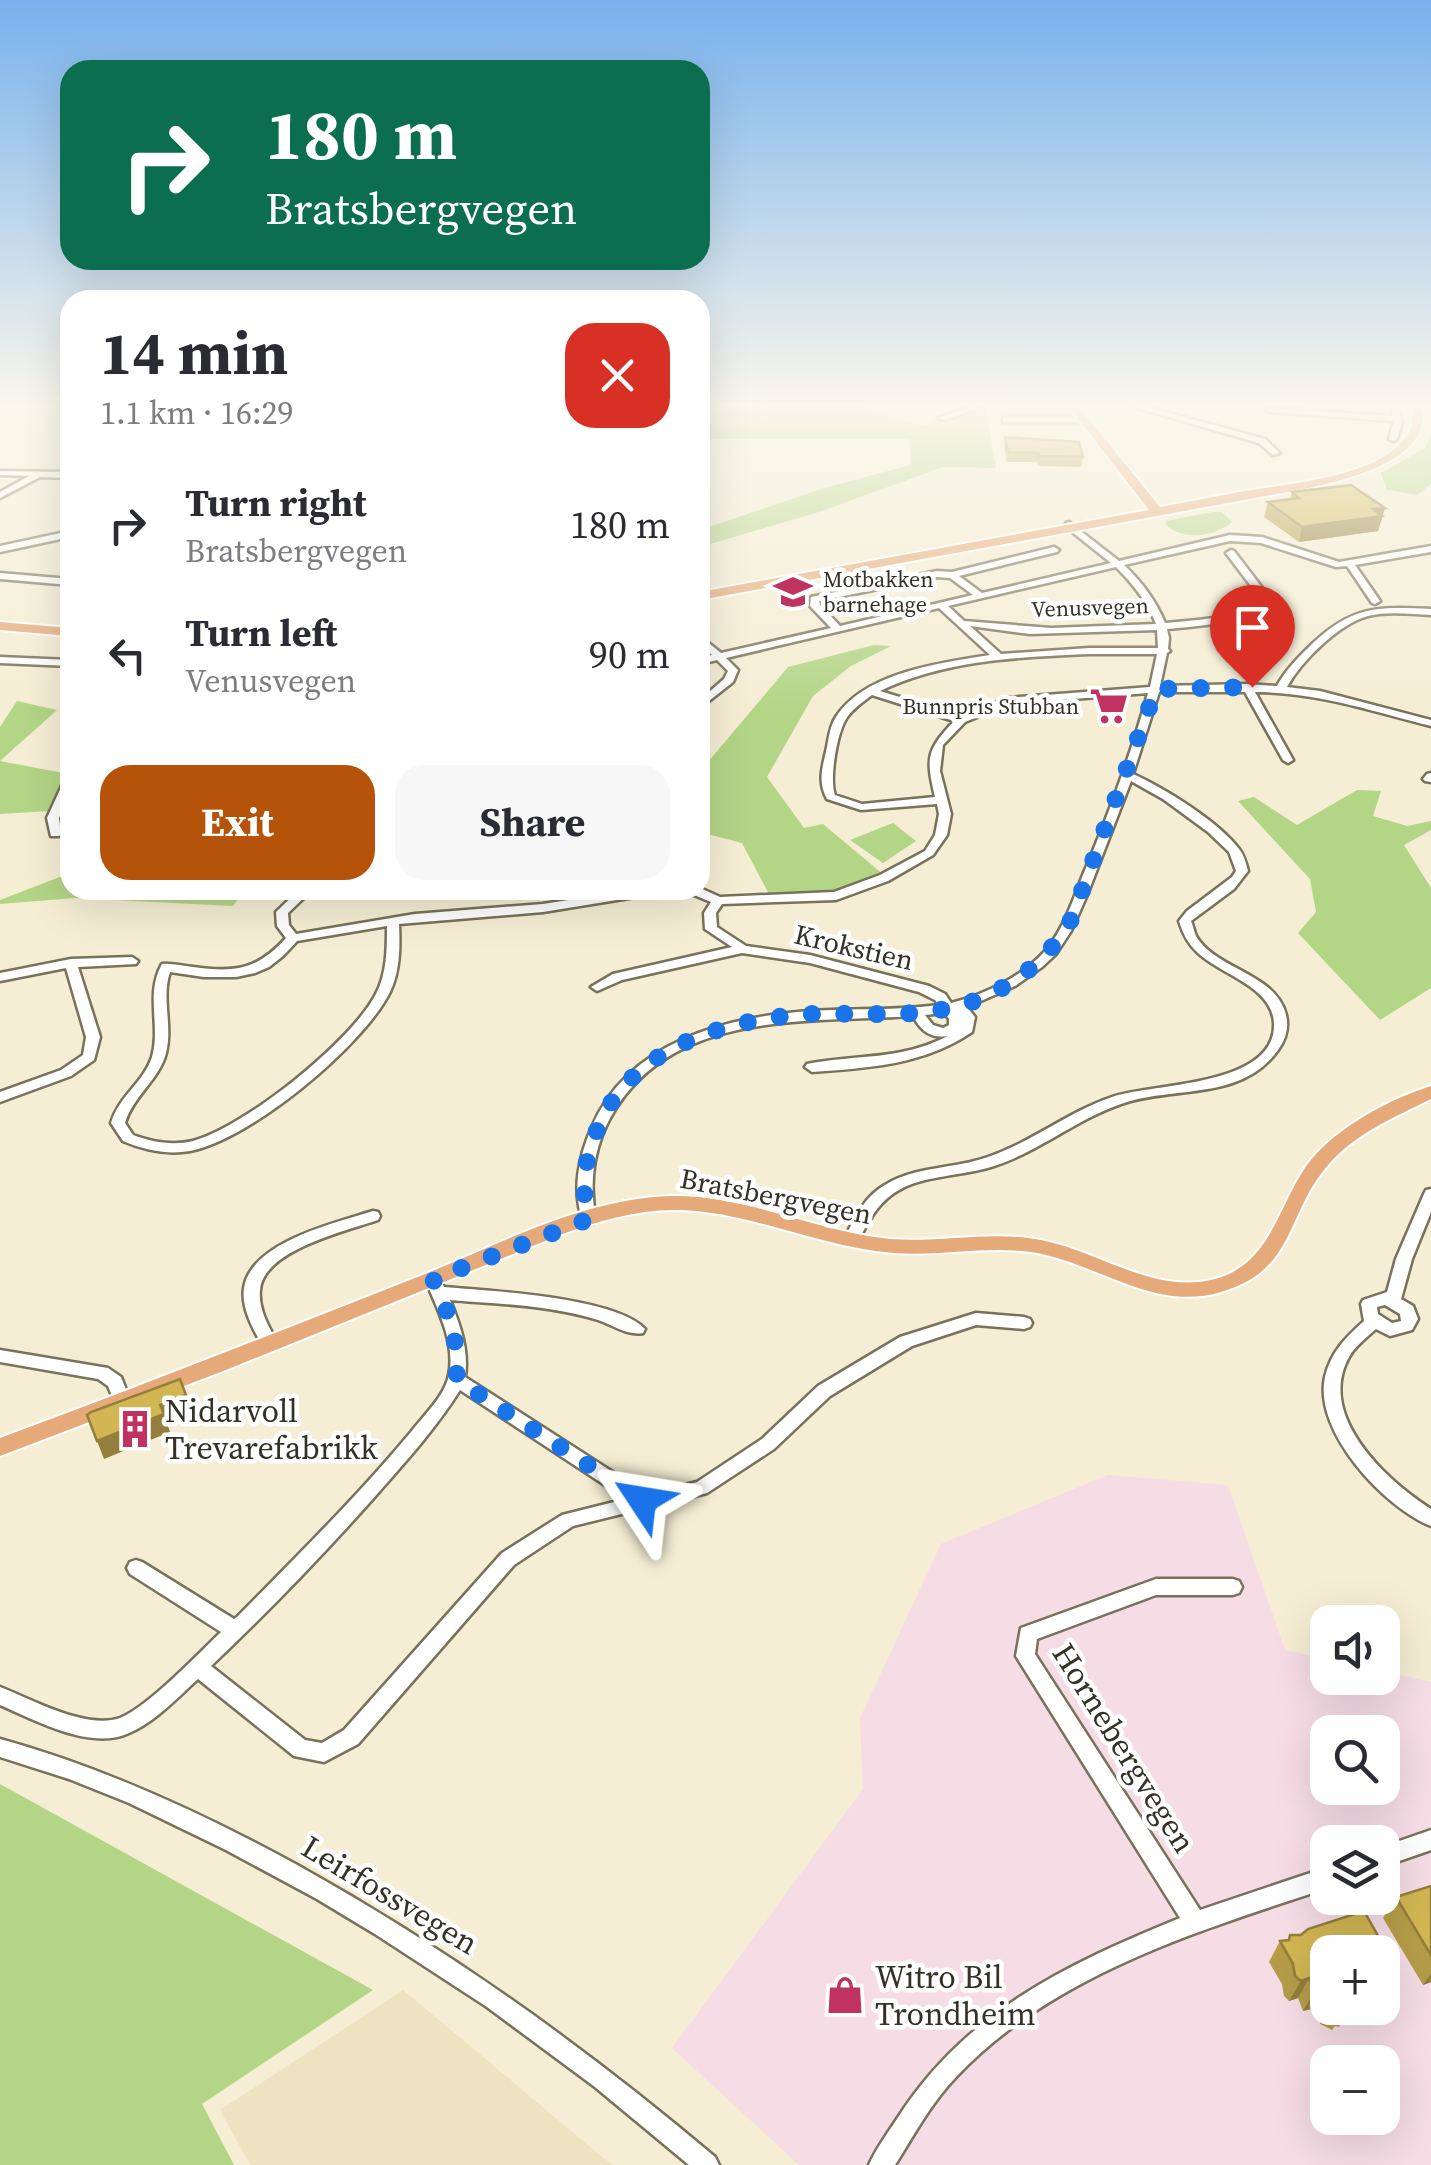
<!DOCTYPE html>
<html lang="en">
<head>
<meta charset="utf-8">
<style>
	:root { --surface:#fff; --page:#f7f7f7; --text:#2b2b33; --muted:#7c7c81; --accent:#b45309 }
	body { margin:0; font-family:"Source Serif 4",serif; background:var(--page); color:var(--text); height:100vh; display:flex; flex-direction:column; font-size:38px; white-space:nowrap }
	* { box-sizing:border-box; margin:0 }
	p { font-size:32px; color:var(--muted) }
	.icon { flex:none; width:55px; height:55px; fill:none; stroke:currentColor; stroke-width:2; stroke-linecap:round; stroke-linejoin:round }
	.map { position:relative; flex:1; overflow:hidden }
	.side { position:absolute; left:60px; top:290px; width:650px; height:610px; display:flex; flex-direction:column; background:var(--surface); border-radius:30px; box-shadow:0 10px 40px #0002 }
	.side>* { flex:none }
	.banner { position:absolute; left:60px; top:60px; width:650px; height:210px; border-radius:30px; box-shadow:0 10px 40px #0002; background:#0b6e4f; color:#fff; overflow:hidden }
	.controls { position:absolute; left:1310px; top:1605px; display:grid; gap:20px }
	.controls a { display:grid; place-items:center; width:90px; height:90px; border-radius:20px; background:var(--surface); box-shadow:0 10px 40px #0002; font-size:50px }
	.pin { position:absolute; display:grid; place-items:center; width:85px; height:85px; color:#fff; margin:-102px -42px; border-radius:50% 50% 50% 0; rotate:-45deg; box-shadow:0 0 10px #0007 }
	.pin .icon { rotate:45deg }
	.me { position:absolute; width:110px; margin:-55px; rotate:303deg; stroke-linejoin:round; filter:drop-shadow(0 0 8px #0008) }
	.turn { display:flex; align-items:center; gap:35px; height:210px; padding:0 40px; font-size:45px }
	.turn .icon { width:130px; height:130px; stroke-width:2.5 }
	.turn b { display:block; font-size:70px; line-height:85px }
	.round { display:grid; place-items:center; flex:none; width:105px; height:105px; border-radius:30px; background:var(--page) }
	.summary { display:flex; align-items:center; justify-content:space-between; height:170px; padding:0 40px }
	h1 { font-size:60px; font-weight:700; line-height:75px }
	.cta { display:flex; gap:20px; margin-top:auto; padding:20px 40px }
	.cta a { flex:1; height:115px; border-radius:30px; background:var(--accent); color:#fff; font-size:40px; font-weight:700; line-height:115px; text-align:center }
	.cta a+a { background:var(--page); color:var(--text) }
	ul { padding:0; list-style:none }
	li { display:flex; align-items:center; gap:30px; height:130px; padding:0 40px }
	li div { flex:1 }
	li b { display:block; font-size:38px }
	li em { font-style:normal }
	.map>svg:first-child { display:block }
	.commercial { fill:#f5dce5; fill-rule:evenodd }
	.built { fill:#ede3c3 }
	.green { fill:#b3d586 }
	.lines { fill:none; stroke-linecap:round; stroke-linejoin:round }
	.minor-casing { stroke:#78715b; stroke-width:5 }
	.major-casing { stroke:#fff; stroke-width:4 }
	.minor { fill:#fff; fill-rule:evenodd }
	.major { fill:#e6aa7a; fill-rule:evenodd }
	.wall { fill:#b59d48 }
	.shaded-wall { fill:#937f3b }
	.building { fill:#d2b654; stroke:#937f3b; stroke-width:2.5 }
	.route { stroke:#1a73e8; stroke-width:18; stroke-dasharray:0 32.4 }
	.labels { text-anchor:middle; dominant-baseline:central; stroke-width:9; stroke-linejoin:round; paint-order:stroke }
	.far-poi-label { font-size:22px; fill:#343127; stroke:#fff; text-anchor:start }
	.far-street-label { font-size:22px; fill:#343127; stroke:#fff }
	.street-label { font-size:28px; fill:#343127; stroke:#fff }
	.near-poi-label { font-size:32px; fill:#343127; stroke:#fff; text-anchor:start }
	.near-street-label { font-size:32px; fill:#343127; stroke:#fff }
</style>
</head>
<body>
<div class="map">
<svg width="1431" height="2165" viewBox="0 0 1431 2165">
	<rect width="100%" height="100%" fill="#f5eed4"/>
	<!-- commercial -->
	<path class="commercial" d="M1108 1475 1228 1485 1285 1650 1327 1659 1328 1678H1382L1383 1671 1431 1682V2165H799L672 2048 863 1789 860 1718 941 1544ZM1328 1732H1382V1788H1328ZM1328 1842H1382V1898H1328ZM1328 1952H1382V2008H1328ZM1328 2062H1382V2118H1328Z"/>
	<!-- built -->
	<polygon class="built" points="403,1990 612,2165 250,2165 220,2110"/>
	<!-- green -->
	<g class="green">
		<polygon points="700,407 864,407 923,426 985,407 996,468 943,467 822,511 700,547 700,530 824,488 911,465 909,439 704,439 700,445"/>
		<polygon points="1431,436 1431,484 1417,495 1387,490 1381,473 1425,448"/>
		<path d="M1212 512H1222L1232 522C1214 537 1184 541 1166 525V521Z"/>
		<path d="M874 645 891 646 851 666 813 696 767 777 804 828 823 824 884 875C846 889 811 897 770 896L742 843 700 832V790L708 762 788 667Z"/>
		<polygon points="17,701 57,710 0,761 69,774 50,811 0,814 0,727"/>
		<polygon points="1357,790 1381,791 1373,816 1407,826 1431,821 1431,830 1404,845 1431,888 1431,988 1380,1020 1298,933 1316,912 1310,879 1238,801 1254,797 1297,825"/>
		<polygon points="893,823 916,841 883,863 850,840"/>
		<polygon points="70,873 70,890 245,890 233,906 75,898 0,904 0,900"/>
		<polygon points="0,1784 373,1990 202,2104 234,2165 0,2165"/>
	</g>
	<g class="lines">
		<!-- minor casing -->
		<g class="minor-casing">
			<g id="minor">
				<polygon points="969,407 981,407 945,420 938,418"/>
				<polygon points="1134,407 1147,407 1265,439 1280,453 1273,455 1259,443"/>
				<polygon points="1391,407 1399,407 1402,423 1397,439 1393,441 1389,439 1394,421 1270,412 1266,410 1270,408 1393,416"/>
				<polygon points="1006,418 1085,418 1089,420 1085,422 1003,422 1003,418"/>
				<polygon points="0,471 70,472 70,478 40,477 0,498 0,492 29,476 0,475"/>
				<path d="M1069 522 1119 561 1230 535 1262 537 1339 562 1431 546V552L1355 565 1380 601 1375 604 1372 603 1347 566 1336 567 1261 543 1230 541 1124 565C1142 582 1156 601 1165 623 1198 620 1231 618 1261 605L1260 598 1226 553 1231 550 1234 551 1270 598 1269 608C1237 623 1202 626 1167 629L1169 638 1168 649 1170 651 1167 653 1160 686 1247 684 1277 686C1286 669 1300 656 1313 643 1354 605 1378 607 1431 609V615C1411 614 1388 611 1368 616 1340 623 1301 661 1287 687L1320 691 1431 720V726C1372 711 1316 692 1255 692L1293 760 1288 763 1283 760 1245 692H1159L1133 774C1164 788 1218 821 1239 849 1244 855 1246 863 1248 871L1234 889 1191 921C1193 926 1194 931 1196 936 1216 970 1276 973 1286 1015 1289 1028 1286 1039 1278 1050 1242 1101 1176 1086 1124 1103 1078 1118 1040 1151 994 1166 964 1176 925 1175 899 1190 877 1202 868 1223 857 1243H847L844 1239C855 1218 864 1197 885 1185 915 1166 955 1169 988 1157 1032 1142 1068 1112 1112 1097 1152 1083 1277 1087 1274 1023 1272 986 1221 975 1198 953 1188 944 1183 934 1179 921L1187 911 1232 877 1236 871 1229 852 1208 832 1163 799 1131 781 1087 895 1071 931 1056 954 1042 967 1015 986 967 1007 975 1017 972 1032C924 1065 868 1068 812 1072L805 1067 807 1064C858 1054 899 1061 948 1036 931 1039 921 1031 913 1016 811 1023 679 1009 616 1108 594 1142 588 1181 596 1219L594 1223H584C571 1192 579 1156 592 1127 628 1042 726 1017 809 1011 853 1008 896 1011 939 1005L935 1000 919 992 810 963 742 953 622 980 597 991 591 987 613 974 732 947 705 929 704 913 711 902 694 895 667 894 661 890 700 888 720 897 834 892 880 875 925 851 935 835 939 814 937 804 861 810 827 799C817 781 823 766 827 747 829 737 830 726 836 717 865 672 941 663 990 655L939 608 726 658 738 670 733 682 700 708V700L724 679 728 671 717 660 700 664V658L712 655 700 644V636L721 653 831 628 810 606 811 597 937 571 952 572 1054 547 1059 550 1057 552 959 576 982 593 1111 563 1066 527V523ZM1116 567C1133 584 1147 601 1156 624L1051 628 964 621 948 606ZM937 577 950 578 973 595 840 626 820 605 819 601ZM970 626 1030 634 1157 630 1158 648H1089L1001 654ZM1089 654H1157L1150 687 1007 698 961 716 880 691C945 660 1018 657 1089 654ZM1148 693C1131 755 1108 816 1083 875 1073 900 1063 931 1045 951 1022 977 984 995 951 1003L945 994 929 986 810 955 746 946 717 927 716 913 722 904 836 900 888 881 933 855 947 835 951 814 940 771 943 745 965 722 1009 704ZM872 695 954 721C926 751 926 758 935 797L862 804 835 795C829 779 837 730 848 716 854 708 864 701 872 695ZM944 1013 949 1019V1025L943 1028 933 1025 925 1015Z"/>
				<polygon points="70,531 70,537 0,552 0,546"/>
				<polygon points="0,573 70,579 70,585 0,579"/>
				<polygon points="0,657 70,660 70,666 0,663"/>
				<polygon points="1431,773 1431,782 1425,781 1423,779 1427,774"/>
				<polygon points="70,778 70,793 59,818 61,834 59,836 51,836 47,818 64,781"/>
				<path d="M299 890H312L288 913 289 925 296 934 415 914 543 904 632 890H660L654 894 543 912 399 924C400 947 400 971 390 992 363 1046 250 1140 190 1151 167 1155 144 1150 123 1141L111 1123C119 1096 144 1082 152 1057 161 1026 145 994 162 964 172 963 182 966 193 967 235 973 257 970 286 938L277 926 276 912ZM387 926C387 949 387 973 376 994 352 1041 245 1127 193 1141 173 1146 152 1142 133 1135L125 1123C133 1096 159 1080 166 1053 173 1026 161 998 170 972L204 977H236L255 973 269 967 283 956 297 941Z"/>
				<polygon points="132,957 138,961 136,964 78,967 100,1037 94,1060 71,1076 0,1102 0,1092 61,1070 83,1055 86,1037 66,968 0,981 0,973 71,959"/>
				<path d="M1431 1189V1212L1412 1259 1401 1299 1413 1306 1418 1319 1412 1330 1390 1336 1376 1329C1367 1337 1355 1346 1349 1357 1316 1416 1386 1480 1431 1509V1526C1384 1507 1313 1431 1325 1377 1331 1352 1346 1337 1364 1321L1361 1304 1363 1300 1387 1292 1396 1259 1424 1194 1426 1190ZM1385 1305 1400 1314 1401 1321 1392 1323 1378 1314 1377 1307Z"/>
				<path d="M373 1211 378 1212 380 1216 378 1220C346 1231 263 1250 260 1290 258 1310 269 1326 277 1343L275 1347 269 1349 263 1347C254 1330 241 1309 244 1288 251 1242 335 1223 373 1211Z"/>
				<path d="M433 1273 438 1275 444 1287C490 1291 615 1297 645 1329L643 1333C628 1336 613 1325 598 1320 550 1305 499 1304 450 1300 460 1325 469 1350 465 1377L647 1494 697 1482 762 1439 818 1386 900 1337 976 1313 1024 1317 1030 1319 1032 1323 1030 1327 1024 1329 976 1325 912 1346 830 1396 774 1449 707 1493 573 1526 514 1565 358 1744 324 1762 294 1756 198 1679C177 1698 155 1722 129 1733 91 1751 35 1720 0 1705V1687C31 1699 86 1730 120 1718 148 1707 198 1654 221 1632L130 1574 127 1568 130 1562 136 1560 142 1562 234 1619 237 1617C296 1557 357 1497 411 1432 424 1415 445 1396 449 1375 456 1343 437 1308 425 1279L428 1275ZM460 1390 626 1499 562 1515 502 1553 344 1730 322 1743 305 1740 211 1666C269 1611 325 1553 378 1493 407 1460 436 1428 460 1390Z"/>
				<polygon points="0,1350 108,1368 121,1377 130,1400 128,1405 122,1407 116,1405 108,1386 98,1379 0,1362"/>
				<path d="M1156 1579H1233L1239 1581 1242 1587 1239 1593 1233 1595H1156L1037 1639 1035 1654 1200 1910 1328 1867V1888C1198 1931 1053 1974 956 2077 931 2103 914 2135 895 2165H869C876 2149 887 2134 897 2119 965 2012 1067 1964 1180 1918L1016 1656 1021 1628Z"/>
				<path d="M0 1739C105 1768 204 1814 299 1866 448 1949 585 2047 715 2157L719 2165H689L595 2087 487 2007 375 1934 317 1899 226 1850 129 1803 69 1779 0 1757Z"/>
				<polygon points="1431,1830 1431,1850 1382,1867 1382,1847"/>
			</g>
		</g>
		<!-- major casing -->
		<g class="major-casing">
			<g id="major">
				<path d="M1069 407H1079L1160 507C1183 503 1207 498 1229 494 1275 484 1387 480 1410 430 1413 424 1412 414 1413 407H1423C1422 414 1423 424 1420 431 1405 466 1343 480 1309 488L700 600V592L1149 510Z"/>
				<polygon points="0,622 70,628 70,636 0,630"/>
				<path d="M1431 1086V1099C1395 1117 1356 1133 1329 1164 1285 1213 1297 1270 1221 1292 1158 1311 1105 1269 1046 1255 996 1243 945 1257 894 1253 821 1248 753 1212 679 1210 638 1209 598 1221 560 1235L226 1370 0 1456V1438C141 1386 280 1331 420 1276 501 1244 585 1197 675 1196 749 1196 818 1232 891 1239 941 1243 991 1230 1041 1240 1099 1251 1154 1295 1215 1279 1276 1263 1279 1194 1316 1154 1344 1124 1392 1098 1431 1086Z"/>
			</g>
		</g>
		<!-- minor -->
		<use href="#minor" class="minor"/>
		<!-- major -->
		<use href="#major" class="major"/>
	</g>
	<!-- wall -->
	<g class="wall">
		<polygon points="1005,437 1083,457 1081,467 1038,466 1037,462 1007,462 1004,446"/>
		<polygon points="1292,492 1385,508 1378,531 1299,542 1264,517 1268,502 1290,499"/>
		<polygon points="1431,1886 1431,1982 1423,1985 1383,1918 1396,1897"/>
		<polygon points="1290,1935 1382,1952 1328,1952 1328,2008 1366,2008 1360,2016 1354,2017 1350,2023 1347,2021 1344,2025 1341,2023 1339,2027 1335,2026 1332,2030 1320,2024 1321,2017 1316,2017 1319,2007 1303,2011 1298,1998 1289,2001 1284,1996 1282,1984 1269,1962 1280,1941 1287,1940"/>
	</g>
	<!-- shaded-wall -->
	<g class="shaded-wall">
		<polygon points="1385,508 1378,531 1299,542 1302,527 1373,509"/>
		<polygon points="186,1395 192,1413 167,1423 170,1432 104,1459 97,1441 160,1405"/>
		<polygon points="1431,1973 1431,1982 1423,1985"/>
		<polygon points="1309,1978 1298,1998 1289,2001 1301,1981"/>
		<polygon points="1328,1988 1328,1993 1319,2007 1303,2011 1315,1991"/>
	</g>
	<!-- building -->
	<g class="building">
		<polygon points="1005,437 1079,442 1083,457 1039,456 1038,453 1008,452"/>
		<polygon points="1351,485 1385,508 1373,509 1382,516 1302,527 1268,502 1299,498 1292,492"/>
		<polygon points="180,1379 186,1395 160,1405 164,1414 97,1441 87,1415 91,1412"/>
		<polygon points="1431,1886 1431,1955 1396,1897"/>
		<polygon points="1364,1911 1386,1950 1383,1954 1382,1952 1375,1951 1376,1952 1328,1952 1328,1988 1315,1991 1309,1978 1301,1981 1295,1976 1293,1964 1280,1941 1289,1940 1290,1935 1301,1935 1308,1929"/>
	</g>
	<!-- sky -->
	<linearGradient id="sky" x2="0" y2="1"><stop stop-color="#77b1ec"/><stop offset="0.57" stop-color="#faf7ec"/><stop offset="1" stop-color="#faf7ec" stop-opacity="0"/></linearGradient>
	<rect width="1431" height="710" fill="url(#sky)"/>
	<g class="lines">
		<!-- route -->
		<path class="route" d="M642 1500 457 1380 454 1328 433 1279 589 1219C578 1183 587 1151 603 1117 640 1043 735 1018 811 1014 868 1012 930 1021 984 997 1022 980 1052 954 1072 918L1156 689 1252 687"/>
	</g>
	<!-- icons -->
	<defs>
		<g id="school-bare" transform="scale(3)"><path d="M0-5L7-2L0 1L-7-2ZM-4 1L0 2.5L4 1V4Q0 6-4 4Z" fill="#c03260" stroke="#fff" stroke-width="2.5" paint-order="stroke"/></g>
		<g id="supermarket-bare" transform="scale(3)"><path d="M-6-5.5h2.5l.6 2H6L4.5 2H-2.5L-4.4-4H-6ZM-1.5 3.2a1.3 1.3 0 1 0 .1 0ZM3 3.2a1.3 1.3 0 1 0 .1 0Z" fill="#c03260" stroke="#fff" stroke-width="2.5" paint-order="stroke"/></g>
		<g id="building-bare" transform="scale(3)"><path d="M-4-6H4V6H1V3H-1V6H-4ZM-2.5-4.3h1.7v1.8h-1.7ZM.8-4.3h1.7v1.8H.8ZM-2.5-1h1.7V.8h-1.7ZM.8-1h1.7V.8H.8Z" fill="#c03260" stroke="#fff" stroke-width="2.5" paint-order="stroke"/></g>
		<g id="shop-bare" transform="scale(3)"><path d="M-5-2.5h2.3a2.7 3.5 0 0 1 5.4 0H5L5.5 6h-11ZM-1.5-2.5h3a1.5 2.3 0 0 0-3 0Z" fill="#c03260" stroke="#fff" stroke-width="2.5" paint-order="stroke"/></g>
	</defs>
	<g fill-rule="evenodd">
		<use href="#school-bare" x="793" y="592"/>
		<use href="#supermarket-bare" x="1109" y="706"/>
		<use href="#building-bare" x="135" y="1429"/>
		<use href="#shop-bare" x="845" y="1995"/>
	</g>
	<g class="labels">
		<!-- far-poi labels -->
		<g class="far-poi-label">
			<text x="823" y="579">Motbakken<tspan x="823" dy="25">barnehage</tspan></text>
			<text x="1079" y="706" text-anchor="end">Bunnpris Stubban</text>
		</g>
		<!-- far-street labels -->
		<g class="far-street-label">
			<text transform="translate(1090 607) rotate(-2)">Venusvegen</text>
		</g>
		<!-- street labels -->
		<g class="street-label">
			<text transform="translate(854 947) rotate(13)">Krokstien</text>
			<text transform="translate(776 1196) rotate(11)">Bratsbergvegen</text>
		</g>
		<!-- near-poi labels -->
		<g class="near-poi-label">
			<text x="165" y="1411">Nidarvoll<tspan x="165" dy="37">Trevarefabrikk</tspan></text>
			<text x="875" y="1977">Witro Bil<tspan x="875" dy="37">Trondheim</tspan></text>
		</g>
		<!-- near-street labels -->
		<g class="near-street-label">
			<text transform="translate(1124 1748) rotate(58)">Hornebergvegen</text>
			<text transform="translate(390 1895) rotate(31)">Leirfossvegen</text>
		</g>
	</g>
</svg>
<div class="controls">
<a><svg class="icon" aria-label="sound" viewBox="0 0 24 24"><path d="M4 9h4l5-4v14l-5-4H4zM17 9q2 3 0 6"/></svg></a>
<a><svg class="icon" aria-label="search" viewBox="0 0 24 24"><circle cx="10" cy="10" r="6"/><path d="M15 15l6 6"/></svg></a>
<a><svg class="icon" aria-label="layers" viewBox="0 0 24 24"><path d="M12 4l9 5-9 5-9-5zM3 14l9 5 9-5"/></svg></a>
<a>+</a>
<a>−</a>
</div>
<div class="pin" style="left:1252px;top:687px;background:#d93025"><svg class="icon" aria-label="arrive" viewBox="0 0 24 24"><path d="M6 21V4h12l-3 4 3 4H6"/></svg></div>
<svg class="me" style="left:642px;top:1500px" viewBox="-20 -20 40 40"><path d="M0-17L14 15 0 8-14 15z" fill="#1a73e8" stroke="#fff" stroke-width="4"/></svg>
<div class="banner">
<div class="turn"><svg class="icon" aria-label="right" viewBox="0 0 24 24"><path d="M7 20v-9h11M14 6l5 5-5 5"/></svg><div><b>180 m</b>Bratsbergvegen</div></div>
</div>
<section class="side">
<div class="summary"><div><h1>14 min</h1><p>1.1 km · 16:29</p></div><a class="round" style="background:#d93025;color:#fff"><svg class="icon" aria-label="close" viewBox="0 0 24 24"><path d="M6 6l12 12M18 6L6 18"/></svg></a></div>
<ul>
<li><svg class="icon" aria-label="right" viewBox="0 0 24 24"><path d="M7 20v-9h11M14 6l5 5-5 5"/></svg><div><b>Turn right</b><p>Bratsbergvegen</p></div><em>180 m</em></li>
<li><svg class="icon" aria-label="left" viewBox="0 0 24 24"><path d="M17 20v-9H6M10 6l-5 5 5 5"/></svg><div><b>Turn left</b><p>Venusvegen</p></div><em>90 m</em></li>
</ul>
<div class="cta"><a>Exit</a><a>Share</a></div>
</section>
</div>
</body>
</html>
